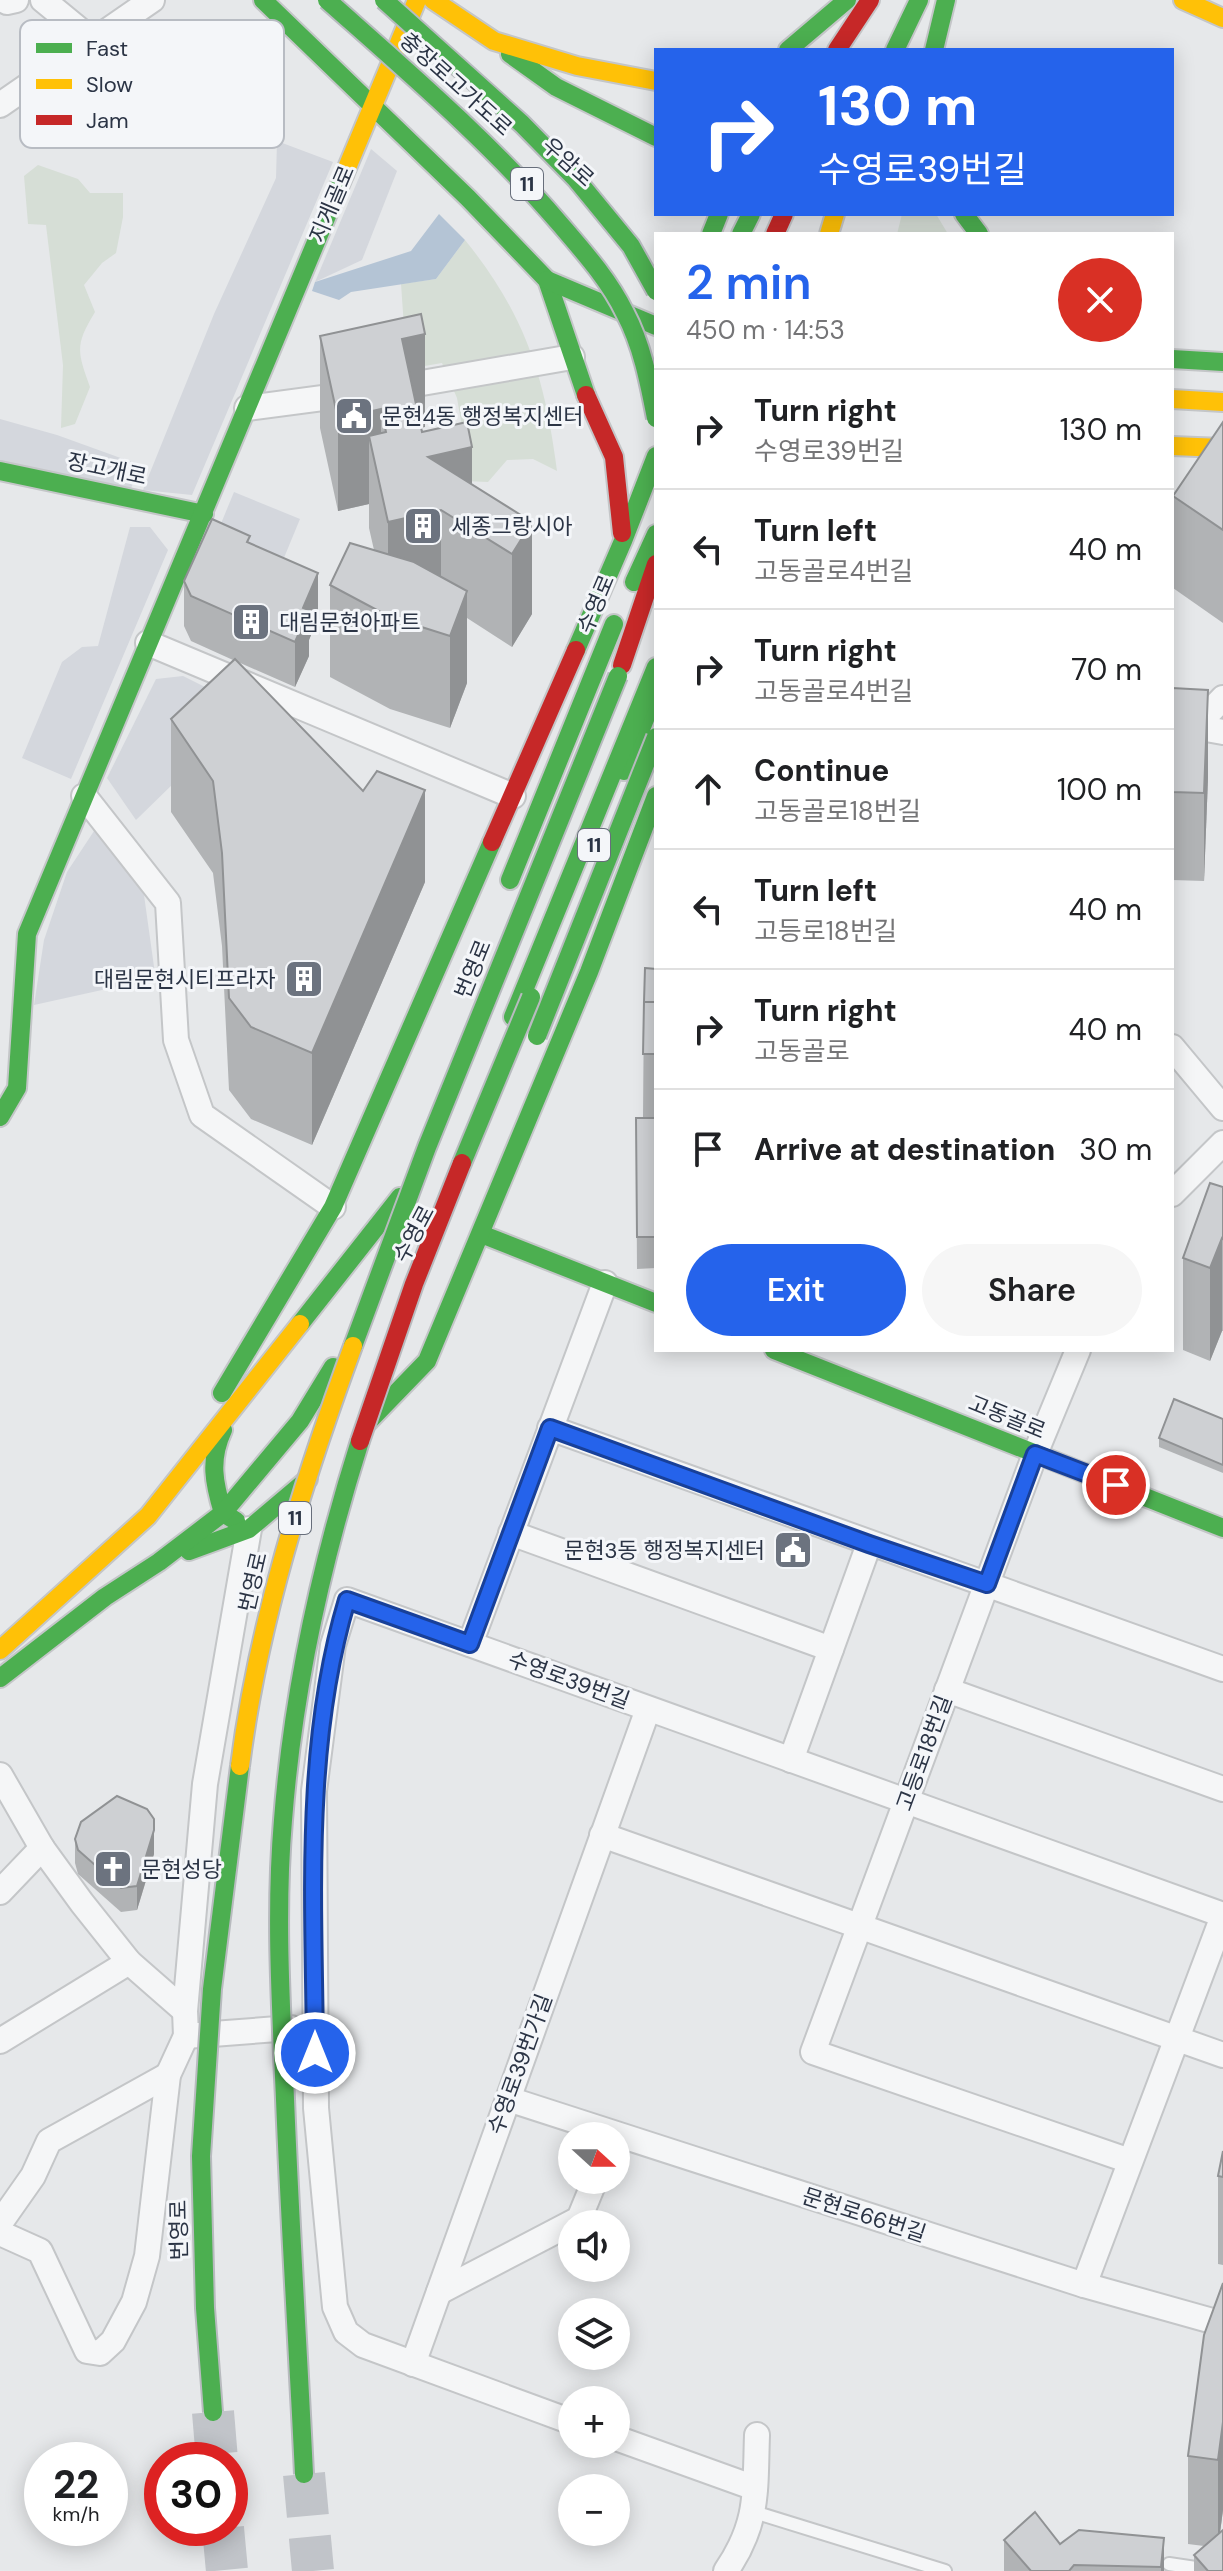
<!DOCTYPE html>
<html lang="en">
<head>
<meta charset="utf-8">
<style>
	:root { --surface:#fff; --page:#f6f6f6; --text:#202124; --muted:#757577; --line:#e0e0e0; --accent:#2563eb }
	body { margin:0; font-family:"DM Sans","Noto Sans KR",sans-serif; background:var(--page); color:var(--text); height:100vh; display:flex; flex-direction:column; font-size:30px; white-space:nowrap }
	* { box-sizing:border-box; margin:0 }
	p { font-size:26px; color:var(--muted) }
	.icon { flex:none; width:44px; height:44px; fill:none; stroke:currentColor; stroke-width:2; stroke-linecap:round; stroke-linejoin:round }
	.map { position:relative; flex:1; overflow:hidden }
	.panel { position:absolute; left:654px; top:232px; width:520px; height:1120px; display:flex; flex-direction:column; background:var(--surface); border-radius:0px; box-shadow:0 4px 20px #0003 }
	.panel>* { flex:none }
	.banner { position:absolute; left:654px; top:48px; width:520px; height:168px; border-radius:0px; box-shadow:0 4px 20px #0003; background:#2563eb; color:#fff; overflow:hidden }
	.needle { width:52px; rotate:111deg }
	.controls { position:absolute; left:558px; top:2122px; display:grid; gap:16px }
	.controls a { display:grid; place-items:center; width:72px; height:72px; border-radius:50%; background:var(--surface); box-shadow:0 4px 20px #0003; font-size:40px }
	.speed { position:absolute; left:24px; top:2442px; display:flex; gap:16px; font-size:40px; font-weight:700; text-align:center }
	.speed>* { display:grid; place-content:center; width:104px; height:104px; border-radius:50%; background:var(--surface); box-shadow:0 4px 20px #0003; line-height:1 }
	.speed small { font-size:20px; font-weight:400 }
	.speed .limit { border:12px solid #d22; background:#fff; color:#111 }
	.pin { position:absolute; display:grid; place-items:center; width:68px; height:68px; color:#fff; margin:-34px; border:4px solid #fff; border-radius:50%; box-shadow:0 2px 8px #0007 }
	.me { position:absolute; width:88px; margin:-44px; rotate:0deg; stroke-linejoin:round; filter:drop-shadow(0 0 6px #0008) }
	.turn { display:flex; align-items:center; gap:28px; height:168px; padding:0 32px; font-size:36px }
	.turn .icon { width:104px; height:104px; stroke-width:2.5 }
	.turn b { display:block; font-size:56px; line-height:68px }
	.round { display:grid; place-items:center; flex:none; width:84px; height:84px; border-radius:42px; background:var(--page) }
	.summary { display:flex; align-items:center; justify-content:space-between; height:136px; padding:0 32px }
	h1 { font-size:48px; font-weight:600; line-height:60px; color:var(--accent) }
	.cta { display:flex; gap:16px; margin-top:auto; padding:16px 32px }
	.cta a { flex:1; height:92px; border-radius:48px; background:var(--accent); color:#fff; font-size:32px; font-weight:600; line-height:92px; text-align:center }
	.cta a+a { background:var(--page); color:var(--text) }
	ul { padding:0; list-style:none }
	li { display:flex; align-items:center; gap:24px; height:120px; padding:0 32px; border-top:2px solid var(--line) }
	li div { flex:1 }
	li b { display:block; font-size:30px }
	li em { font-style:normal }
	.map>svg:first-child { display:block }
	.built { fill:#d4d7dd }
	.green { fill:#d6ded6 }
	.water { fill:#b4c4d5 }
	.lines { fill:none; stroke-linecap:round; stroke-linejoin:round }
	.highway-tunnel { stroke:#c1c4c9; stroke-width:42; stroke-dasharray:42 21; stroke-linecap:butt }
	.lane-casing { stroke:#c4c6c8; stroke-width:16 }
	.street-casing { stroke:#c4c6c8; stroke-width:28 }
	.fast-casing { stroke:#c4c6c8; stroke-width:22 }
	.slow-casing { stroke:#c4c6c8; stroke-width:22 }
	.jam-casing { stroke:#c4c6c8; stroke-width:22 }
	.lane { stroke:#f5f6f7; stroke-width:12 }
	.street { stroke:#f5f6f7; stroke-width:24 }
	.fast { stroke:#4caf50; stroke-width:18 }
	.slow { stroke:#ffc107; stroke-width:18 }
	.jam { stroke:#c62828; stroke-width:18 }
	.fast-bridge-casing { stroke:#b8bbbf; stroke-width:22; stroke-linecap:butt }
	.slow-bridge-casing { stroke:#b8bbbf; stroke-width:22; stroke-linecap:butt }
	.jam-bridge-casing { stroke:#b8bbbf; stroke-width:22; stroke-linecap:butt }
	.fast-bridge { stroke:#4caf50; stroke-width:18 }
	.slow-bridge { stroke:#ffc107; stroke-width:18 }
	.jam-bridge { stroke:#c62828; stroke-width:18 }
	.wall { fill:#b1b3b5 }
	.shaded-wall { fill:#909294 }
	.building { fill:#ced0d3; stroke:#909294; stroke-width:2 }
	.route-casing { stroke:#184099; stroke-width:20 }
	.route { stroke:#2563eb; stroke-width:14 }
	.labels { text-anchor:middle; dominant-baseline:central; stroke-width:6; stroke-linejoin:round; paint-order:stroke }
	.shield { fill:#f4f6f9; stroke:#676e7b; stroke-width:2 }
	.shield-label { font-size:20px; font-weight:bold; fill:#2b3445 }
	.street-label { font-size:22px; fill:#2b3445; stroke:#f4f6f9 }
	.poi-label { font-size:22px; fill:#2b3445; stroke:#f4f6f9; text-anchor:start }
	.key { fill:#f4f6f9; stroke:#b8bcc3; stroke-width:2 }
	.key-label { font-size:22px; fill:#2b3445 }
</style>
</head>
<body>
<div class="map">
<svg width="1223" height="2571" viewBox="0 0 1223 2571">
	<rect width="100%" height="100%" fill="#e6e8ea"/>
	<!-- built -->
	<g class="built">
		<polygon points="277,141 333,162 192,495 143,490 214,314 276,178"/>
		<polygon points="371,149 397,171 362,260 315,282"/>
		<polygon points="0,419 57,435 140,465 130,491 0,462"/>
		<polygon points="234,492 300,519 274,582 208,555"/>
		<polygon points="130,527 150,527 168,550 71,779 22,758 62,662 82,647 98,646"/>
		<polygon points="183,676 213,691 177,780 136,820 107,778 156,679"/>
		<polygon points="96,828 117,852 144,895 156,981 111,988 34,1005 44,940 67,872"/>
	</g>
	<!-- green -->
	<g class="green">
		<path d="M38 165 78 179 90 193H123V217L116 253 102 263 84 285 95 312C75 345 77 351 90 387L75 424 61 428 63 365 46 225 28 224 24 176Z"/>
		<polygon points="902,214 936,214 948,234 897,234"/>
		<path d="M465 240C525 314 545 377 557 471L533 459 507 460 488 482 464 481 455 441 461 421 457 398 442 363 407 369 401 284 436 279Z"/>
	</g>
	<!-- water -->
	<polygon class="water" points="439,214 465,240 436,279 351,292 339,300 312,291 315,282 411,251"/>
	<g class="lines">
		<!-- highway-tunnel -->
		<g class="highway-tunnel">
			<polyline points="213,2412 217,2460"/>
			<polyline points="304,2474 313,2571"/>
			<polyline points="223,2528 227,2571"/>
		</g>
		<!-- lane casing -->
		<g class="lane-casing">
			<g id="lane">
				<polyline points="754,2512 945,2571"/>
				<polyline points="1169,2564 1216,2571"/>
			</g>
		</g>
		<!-- street casing -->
		<g class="street-casing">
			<g id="street">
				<polyline points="4,0 7,2 16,0"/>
				<polyline points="43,0 93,41"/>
				<polyline points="0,105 152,0"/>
				<polyline points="393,388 572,357"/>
				<polyline points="247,408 353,394"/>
				<polyline points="148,643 513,796"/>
				<polyline points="1195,727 1223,732"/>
				<polyline points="1172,729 1195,727 1223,698"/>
				<polyline points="84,796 168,903 176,1040 202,1115 333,1207"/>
				<polyline points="1172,1047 1223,1108"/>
				<polyline points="1172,1194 1223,1143"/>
				<polyline points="1078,1350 1035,1454 813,2052 1130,2161"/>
				<polyline points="550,1428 1223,1669"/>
				<polyline points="249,1529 205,1784 185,2011 186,2036 291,2028"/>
				<polyline points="511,1533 831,1649"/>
				<polyline points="470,1644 605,1283"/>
				<polyline points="947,1690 1223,1789"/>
				<polyline points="791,1760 869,1544"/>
				<polyline points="0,1775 42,1848 82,1903 129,1962 185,2011"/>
				<polyline points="602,1835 1223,2055"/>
				<polyline points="0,1892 42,1848"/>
				<polyline points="0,2041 129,1962"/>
				<polyline points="508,2099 1084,2285 1223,2324"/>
				<polyline points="0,2223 33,2176 49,2141 168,2075"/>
				<polyline points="0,2233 40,2251 87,2351 100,2353 113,2341 134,2302 147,2256 168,2075 186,2036"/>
				<polyline points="1084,2285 1223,1916"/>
				<polyline points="439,2292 579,2219 595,2180"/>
				<polyline points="413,2364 648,1709"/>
				<polyline points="572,2422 363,2345 346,2332 335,2307 316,2108 314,1791 333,1645 347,1600 1223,1915"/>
				<polyline points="616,2438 755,2488"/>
				<path d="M726 2571C759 2523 755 2491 757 2435"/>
			</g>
		</g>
		<!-- fast casing -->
		<g class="fast-casing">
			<g id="fast">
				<polyline points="263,0 468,198 547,280 586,395"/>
				<polyline points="788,50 847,0"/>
				<polyline points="895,50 919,0"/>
				<polyline points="934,50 946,0"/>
				<polyline points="510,54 556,87 656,137"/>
				<polyline points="964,214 979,234"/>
				<polyline points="711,234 719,214"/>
				<polyline points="741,234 751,214"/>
				<polyline points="547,280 656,326"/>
				<polyline points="1172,359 1223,362"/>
				<polyline points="0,471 204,514"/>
				<polyline points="634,582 656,534"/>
				<polyline points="576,650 623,541 656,456"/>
				<polyline points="624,771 656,692"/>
				<polyline points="510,880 614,624"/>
				<polyline points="513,1017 656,667"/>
				<polyline points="0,1117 17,1088 27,934 344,175"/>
				<polyline points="481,1234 656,1303"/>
				<polyline points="300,1324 400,1197"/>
				<polyline points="774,1350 1223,1528"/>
				<polyline points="222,1393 333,1207 492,842"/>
				<polyline points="368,1422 427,1361 589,972 656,796"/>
				<path d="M223 1430C209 1460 214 1483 223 1513L236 1521"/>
				<polyline points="189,1551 249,1529 308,1479"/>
				<polyline points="0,1678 105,1597 159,1562 223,1513 300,1421 333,1367"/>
			</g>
		</g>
		<!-- slow casing -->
		<g class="slow-casing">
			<g id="slow">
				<polyline points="433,0 494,41 577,66 656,81"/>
				<polyline points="1183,0 1223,18"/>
				<polyline points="344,175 417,0"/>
				<polyline points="829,234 835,214"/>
				<polyline points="1172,399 1223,402"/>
				<polyline points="1172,446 1223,448"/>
				<polyline points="0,1650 148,1516 300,1324"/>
			</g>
		</g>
		<!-- jam casing -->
		<g class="jam-casing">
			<g id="jam">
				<polyline points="837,50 870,0"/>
				<polyline points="775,234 784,214"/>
				<polyline points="586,395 614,457 622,533"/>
				<polyline points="622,665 656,564"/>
				<polyline points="492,842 576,650"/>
			</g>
		</g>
		<!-- lane -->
		<use href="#lane" class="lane"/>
		<!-- street -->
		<use href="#street" class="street"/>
		<!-- fast -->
		<use href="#fast" class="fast"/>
		<!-- slow -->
		<use href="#slow" class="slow"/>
		<!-- jam -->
		<use href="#jam" class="jam"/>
		<!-- fast-bridge casing -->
		<g class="fast-bridge-casing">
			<g id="fast-bridge">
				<path d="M327 0C408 72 490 142 560 224 584 252 609 280 625 313 642 345 649 382 656 418"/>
				<polyline points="384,0 522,124 576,179 631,246 656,291"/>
				<polyline points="537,1036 656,737"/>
				<polyline points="462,1163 531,997"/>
				<polyline points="353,1346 427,1147 618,676"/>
				<polyline points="213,2412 205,2308 201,2156 212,1989 240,1766"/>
				<path d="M304 2474C298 2349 290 2224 285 2099 281 2006 275 1913 283 1820 293 1692 321 1564 360 1441"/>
			</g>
		</g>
		<!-- slow-bridge casing -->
		<g class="slow-bridge-casing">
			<path id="slow-bridge" d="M240 1766C258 1623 303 1482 353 1346"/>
		</g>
		<!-- jam-bridge casing -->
		<g class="jam-bridge-casing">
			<polyline id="jam-bridge" points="360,1441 414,1284 462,1163"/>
		</g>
		<!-- fast-bridge -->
		<use href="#fast-bridge" class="fast-bridge"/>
		<!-- slow-bridge -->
		<use href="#slow-bridge" class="slow-bridge"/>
		<!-- jam-bridge -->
		<use href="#jam-bridge" class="jam-bridge"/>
	</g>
	<!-- wall -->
	<g class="wall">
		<polygon points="320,336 425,427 421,427 422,432 472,485 532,522 532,614 512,647 467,618 467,683 450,728 390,709 330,677 330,585 374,550 369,528 369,504 338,511 320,428"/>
		<polygon points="1223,422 1223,623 1173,588 1173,496"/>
		<polygon points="250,543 318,618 309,640 309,656 295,687 238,662 425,882 312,1145 251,1119 229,1090 222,946 213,873 171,812 171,719 233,660 191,641 184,626 184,581"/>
		<polygon points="1172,688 1208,778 1204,881 1172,880"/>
		<polygon points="656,969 656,1268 637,1269 636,1118 643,1118 644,1002"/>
		<polygon points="1223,1187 1223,1331 1222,1331 1210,1361 1183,1350 1183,1258"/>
		<polygon points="1223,1419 1223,1473 1159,1447 1159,1438"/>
		<polygon points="75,1839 154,1854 137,1910 121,1912 78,1874 75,1863"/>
		<polygon points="1223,2151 1223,2265 1218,2264 1218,2176"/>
		<polygon points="1223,2283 1223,2510 1220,2533 1223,2571 1194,2571 1194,2555 1204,2546 1188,2544 1188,2456"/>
		<polygon points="1164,2538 1164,2571 1004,2571 1004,2540 1060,2544"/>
	</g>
	<!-- shaded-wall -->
	<g class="shaded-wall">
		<polygon points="425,334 425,427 402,432 402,339"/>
		<polygon points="381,409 381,492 369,436 369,504 338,511 338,419"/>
		<polygon points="472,447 472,530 441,510 441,603 388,614 388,522 428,457"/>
		<polygon points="532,522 532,614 512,647 512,554"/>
		<polygon points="318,573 318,618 309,640 309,656 295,687 295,642 303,608"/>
		<polygon points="467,591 467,683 450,728 450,636"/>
		<polygon points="1208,690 1208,778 1204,881 1204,793"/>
		<polygon points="425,790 425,882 312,1145 312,1053"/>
		<polygon points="1222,1238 1222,1331 1210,1361 1210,1268"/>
		<polygon points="154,1819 154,1854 137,1910 137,1886"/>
		<polygon points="1223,2422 1223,2510 1218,2548 1218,2460"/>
		<polygon points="1164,2538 1164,2571 1161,2571 1161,2567"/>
	</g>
	<!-- building -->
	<g class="building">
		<polygon points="421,314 425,334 402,339 422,432 467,422 472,447 428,457 532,522 512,554 441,510 388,522 369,436 386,432 381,409 338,419 320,336"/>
		<polygon points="1223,422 1223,530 1173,496"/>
		<polygon points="212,519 250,536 247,542 318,573 303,608 309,610 295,642 191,596 184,581"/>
		<polygon points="350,543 414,562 467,591 450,636 390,617 330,585"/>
		<polygon points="235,659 363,791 377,771 425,790 312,1053 251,1027 229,998 222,853 213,781 171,719"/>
		<polygon points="1172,688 1208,690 1204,793 1172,792"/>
		<polygon points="645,968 656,969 656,1002 644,1002"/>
		<polygon points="644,1002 656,1002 656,1054 643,1054"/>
		<polygon points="636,1118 656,1118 656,1237 637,1237"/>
		<polygon points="1210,1183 1223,1187 1223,1239 1222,1238 1210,1268 1183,1258"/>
		<polygon points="1174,1399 1223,1419 1223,1465 1159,1438"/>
		<polygon points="117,1796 147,1809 154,1819 154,1830 137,1886 121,1888 78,1850 75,1839 81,1822"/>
		<polygon points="1223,2151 1223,2177 1218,2176"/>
		<polygon points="1223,2283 1223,2422 1218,2460 1188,2456 1204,2335"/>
		<polygon points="1035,2512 1060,2544 1079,2530 1164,2538 1161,2567 1074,2565 1069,2571 1031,2571 1004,2540"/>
		<polygon points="1223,2530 1223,2571 1208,2571 1194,2555"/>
	</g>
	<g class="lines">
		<!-- route casing -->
		<g class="route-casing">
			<path id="route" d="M315 2053C314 1903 303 1746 347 1600L470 1644 550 1428 869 1544 987 1584 1035 1454 1116 1485"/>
		</g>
		<!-- route -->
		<use href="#route" class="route"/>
	</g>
	<!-- icons -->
	<defs>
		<g id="civic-square" transform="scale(2)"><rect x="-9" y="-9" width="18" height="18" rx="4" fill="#6c737f" stroke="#f4f6f9"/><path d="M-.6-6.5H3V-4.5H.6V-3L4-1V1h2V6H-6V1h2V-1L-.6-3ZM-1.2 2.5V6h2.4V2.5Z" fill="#fff"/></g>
		<g id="building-square" transform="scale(2)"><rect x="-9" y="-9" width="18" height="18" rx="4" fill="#6c737f" stroke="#f4f6f9"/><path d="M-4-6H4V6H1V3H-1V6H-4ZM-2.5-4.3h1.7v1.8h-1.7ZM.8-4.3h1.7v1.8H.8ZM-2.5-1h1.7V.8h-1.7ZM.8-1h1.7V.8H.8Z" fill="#fff"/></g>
		<g id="church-square" transform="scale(2)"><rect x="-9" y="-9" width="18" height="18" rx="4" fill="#6c737f" stroke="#f4f6f9"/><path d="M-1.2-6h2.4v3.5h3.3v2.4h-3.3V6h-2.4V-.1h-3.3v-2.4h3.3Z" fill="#fff"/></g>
	</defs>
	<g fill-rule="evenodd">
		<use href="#civic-square" x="354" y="416"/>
		<use href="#building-square" x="423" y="526"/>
		<use href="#building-square" x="251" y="622"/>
		<use href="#building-square" x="304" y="979"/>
		<use href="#civic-square" x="793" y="1550"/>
		<use href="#church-square" x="113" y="1869"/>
	</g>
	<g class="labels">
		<!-- shield labels -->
		<g class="shield">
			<rect x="511" y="168" width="32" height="32" rx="6"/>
			<rect x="578" y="829" width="32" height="32" rx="6"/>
			<rect x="279" y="1502" width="32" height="32" rx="6"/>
		</g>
		<g class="shield-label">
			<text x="527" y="184">11</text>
			<text x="594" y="845">11</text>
			<text x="295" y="1518">11</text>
		</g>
		<!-- street labels -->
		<g class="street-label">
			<text transform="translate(456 84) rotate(42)">충장로고가도로</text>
			<text transform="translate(568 162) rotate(42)">우암로</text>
			<text transform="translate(332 204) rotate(-67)">지게골로</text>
			<text transform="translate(107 469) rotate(12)">장고개로</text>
			<text transform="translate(596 604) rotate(-67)">수영로</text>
			<text transform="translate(473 969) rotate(-68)">번영로</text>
			<text transform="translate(414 1234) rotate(-62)">수영로</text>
			<text transform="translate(1007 1417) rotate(22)">고동골로</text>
			<text transform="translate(253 1582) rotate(-77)">번영로</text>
			<text transform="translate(569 1680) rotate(20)">수영로39번길</text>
			<text transform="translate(924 1753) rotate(-70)">고등로18번길</text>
			<text transform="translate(520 2064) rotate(-70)">수영로39번가길</text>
			<text transform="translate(864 2215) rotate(18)">문현로66번길</text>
			<text transform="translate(179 2230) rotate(-91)">번영로</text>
		</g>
		<!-- poi labels -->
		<g class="poi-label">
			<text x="382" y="416">문현4동 행정복지센터</text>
			<text x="451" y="526">세종그랑시아</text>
			<text x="279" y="622">대림문현아파트</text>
			<text x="276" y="979" text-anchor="end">대림문현시티프라자</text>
			<text x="765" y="1550" text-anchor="end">문현3동 행정복지센터</text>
			<text x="141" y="1869">문현성당</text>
		</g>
	</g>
	<!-- legend -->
	<rect x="20" y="20" width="264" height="128" rx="12" class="key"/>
	<rect x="36" y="43" width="36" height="10" fill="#4caf50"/>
	<rect x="36" y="79" width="36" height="10" fill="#ffc107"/>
	<rect x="36" y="115" width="36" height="10" fill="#c62828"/>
	<g class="key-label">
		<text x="86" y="56">Fast</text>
		<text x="86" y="92">Slow</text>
		<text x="86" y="128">Jam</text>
	</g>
</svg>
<div class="controls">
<a><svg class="needle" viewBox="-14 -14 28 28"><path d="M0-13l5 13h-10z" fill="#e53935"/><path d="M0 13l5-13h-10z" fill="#757577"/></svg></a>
<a><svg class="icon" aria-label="sound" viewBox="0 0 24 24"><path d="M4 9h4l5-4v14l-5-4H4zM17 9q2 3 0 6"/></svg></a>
<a><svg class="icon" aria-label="layers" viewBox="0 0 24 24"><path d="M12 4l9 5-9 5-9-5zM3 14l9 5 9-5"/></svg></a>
<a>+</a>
<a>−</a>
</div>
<div class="speed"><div>22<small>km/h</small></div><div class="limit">30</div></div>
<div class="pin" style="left:1116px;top:1485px;background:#d93025"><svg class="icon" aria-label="arrive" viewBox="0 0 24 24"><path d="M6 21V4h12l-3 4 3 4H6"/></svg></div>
<svg class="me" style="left:315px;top:2053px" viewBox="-20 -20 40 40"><circle r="17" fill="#2563eb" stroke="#fff" stroke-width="3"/><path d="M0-11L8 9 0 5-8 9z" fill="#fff"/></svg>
<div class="banner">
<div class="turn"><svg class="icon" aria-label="right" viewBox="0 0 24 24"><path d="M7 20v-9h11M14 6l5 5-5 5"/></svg><div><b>130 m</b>수영로39번길</div></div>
</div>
<section class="panel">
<div class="summary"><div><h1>2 min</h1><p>450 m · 14:53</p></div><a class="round" style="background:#d93025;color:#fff"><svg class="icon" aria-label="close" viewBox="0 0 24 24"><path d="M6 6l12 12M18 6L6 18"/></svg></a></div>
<ul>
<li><svg class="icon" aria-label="right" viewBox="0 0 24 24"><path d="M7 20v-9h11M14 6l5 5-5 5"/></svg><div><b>Turn right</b><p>수영로39번길</p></div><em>130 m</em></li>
<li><svg class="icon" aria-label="left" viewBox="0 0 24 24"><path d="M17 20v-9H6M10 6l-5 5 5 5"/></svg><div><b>Turn left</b><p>고동골로4번길</p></div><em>40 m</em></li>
<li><svg class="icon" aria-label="right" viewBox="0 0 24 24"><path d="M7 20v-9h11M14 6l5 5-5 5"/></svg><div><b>Turn right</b><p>고동골로4번길</p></div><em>70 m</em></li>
<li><svg class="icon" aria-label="ahead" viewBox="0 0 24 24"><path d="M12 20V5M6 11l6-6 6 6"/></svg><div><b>Continue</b><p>고동골로18번길</p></div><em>100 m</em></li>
<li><svg class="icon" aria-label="left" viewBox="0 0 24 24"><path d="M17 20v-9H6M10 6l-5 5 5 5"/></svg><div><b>Turn left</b><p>고등로18번길</p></div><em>40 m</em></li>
<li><svg class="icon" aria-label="right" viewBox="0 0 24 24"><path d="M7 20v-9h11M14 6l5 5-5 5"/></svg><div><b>Turn right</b><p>고동골로</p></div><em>40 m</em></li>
<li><svg class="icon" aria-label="arrive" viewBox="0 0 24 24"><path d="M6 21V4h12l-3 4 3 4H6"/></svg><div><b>Arrive at destination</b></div><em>30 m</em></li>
</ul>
<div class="cta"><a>Exit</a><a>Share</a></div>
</section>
</div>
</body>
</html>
